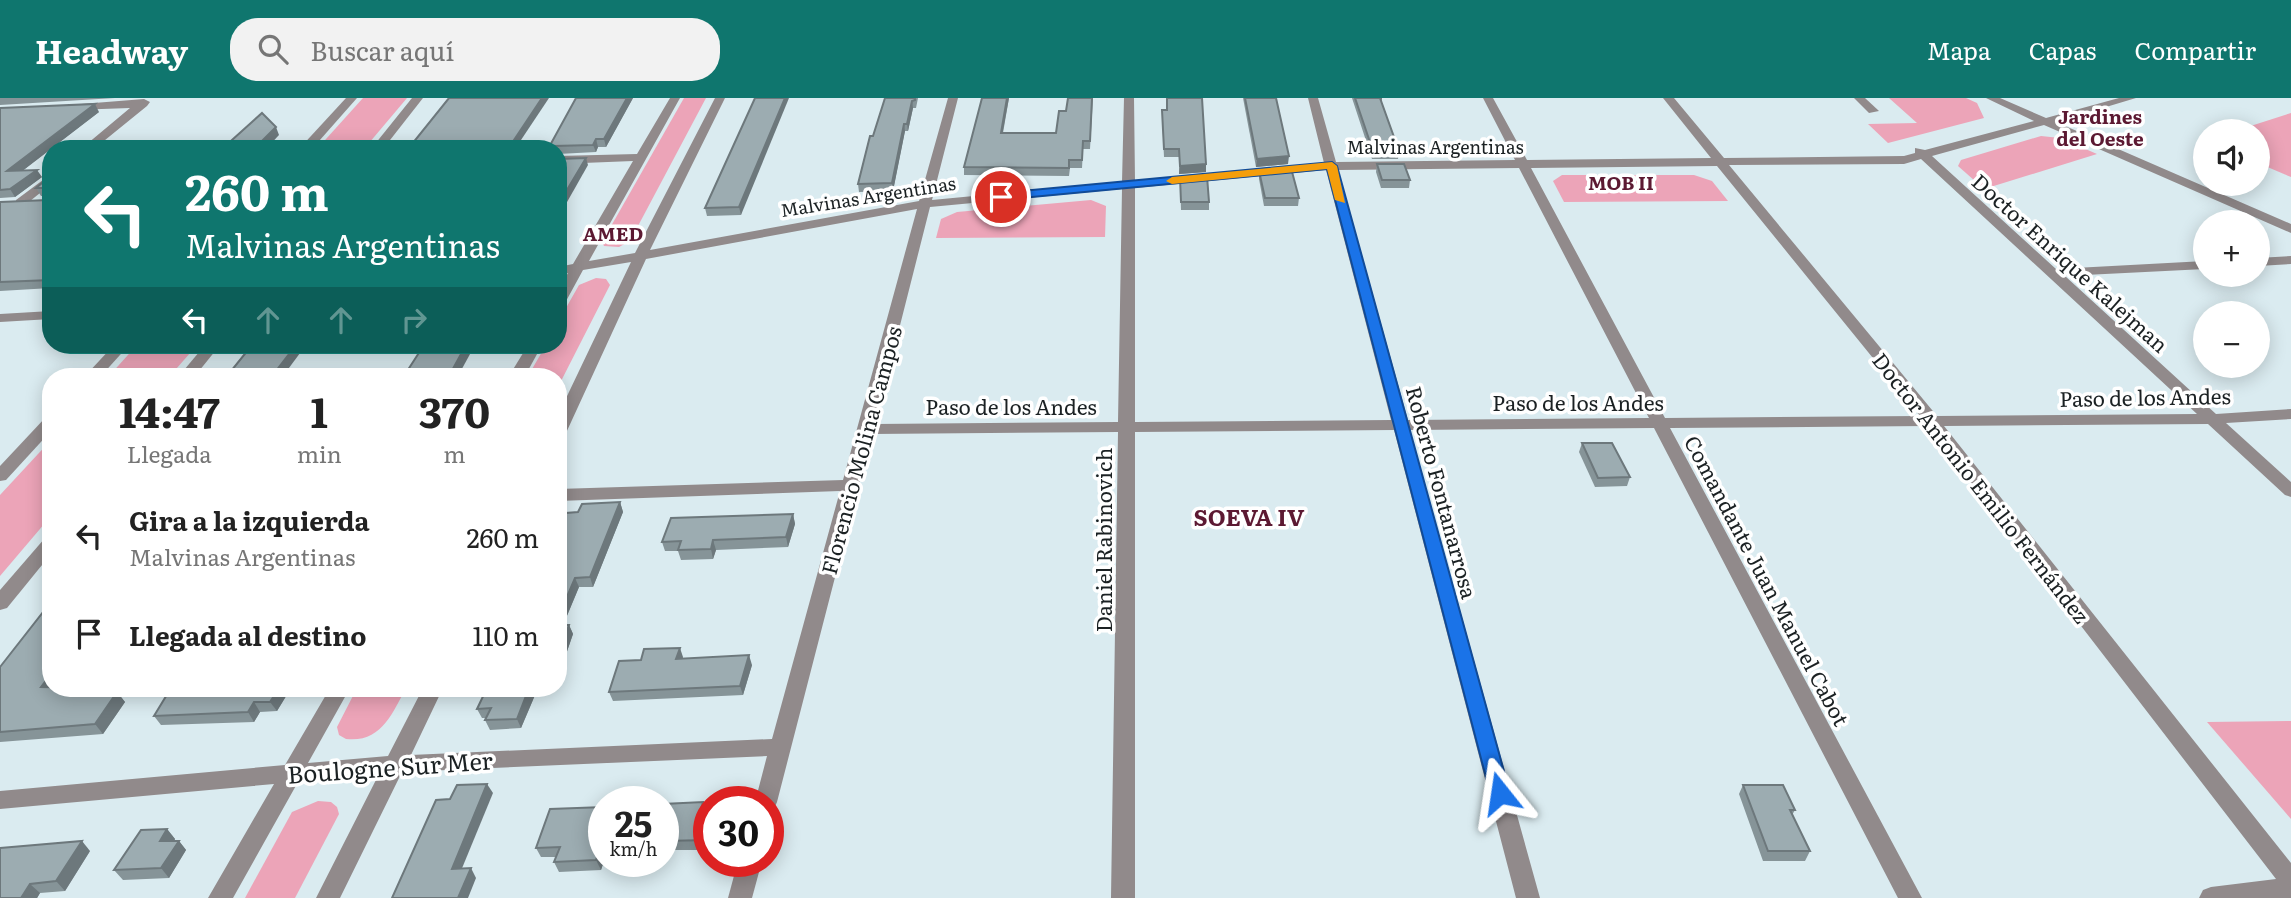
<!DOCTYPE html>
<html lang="es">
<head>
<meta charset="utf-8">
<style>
	:root { --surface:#fff; --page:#f2f2f2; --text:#222; --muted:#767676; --accent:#0f766e }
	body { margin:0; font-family:Literata,serif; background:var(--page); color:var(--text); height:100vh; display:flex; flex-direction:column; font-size:26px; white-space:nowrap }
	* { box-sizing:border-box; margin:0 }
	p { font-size:23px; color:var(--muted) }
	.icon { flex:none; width:38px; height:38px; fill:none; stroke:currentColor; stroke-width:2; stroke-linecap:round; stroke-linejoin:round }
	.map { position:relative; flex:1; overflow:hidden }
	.details { position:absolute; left:42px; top:270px; width:525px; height:329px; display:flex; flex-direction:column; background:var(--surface); border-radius:28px; box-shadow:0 4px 18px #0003 }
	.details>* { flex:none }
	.top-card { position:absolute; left:42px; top:42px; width:525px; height:214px; border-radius:28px; box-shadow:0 4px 18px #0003; background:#0f766e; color:#fff; overflow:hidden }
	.fabs { position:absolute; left:2193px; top:21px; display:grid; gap:14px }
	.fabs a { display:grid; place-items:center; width:77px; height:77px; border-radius:50%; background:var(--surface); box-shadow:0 4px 18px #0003; font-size:35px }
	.speed { position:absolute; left:588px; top:688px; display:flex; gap:14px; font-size:35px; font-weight:700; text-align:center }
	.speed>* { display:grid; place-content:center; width:91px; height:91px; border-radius:50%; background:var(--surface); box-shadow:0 4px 18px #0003; line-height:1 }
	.speed small { font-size:18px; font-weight:400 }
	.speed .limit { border:10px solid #d22; background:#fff; color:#111 }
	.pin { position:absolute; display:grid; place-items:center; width:60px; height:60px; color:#fff; margin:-30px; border:4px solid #fff; border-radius:50%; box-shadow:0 2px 7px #0007 }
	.me { position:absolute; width:77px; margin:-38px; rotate:345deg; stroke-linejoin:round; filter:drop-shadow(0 0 5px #0008) }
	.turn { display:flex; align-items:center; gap:24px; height:147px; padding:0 28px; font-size:32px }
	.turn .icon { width:91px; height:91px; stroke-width:2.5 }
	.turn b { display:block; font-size:49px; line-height:60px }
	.lanes { display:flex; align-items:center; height:66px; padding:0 28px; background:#0003; justify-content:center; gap:35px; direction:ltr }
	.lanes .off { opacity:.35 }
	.eta { display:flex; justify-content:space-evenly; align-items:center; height:119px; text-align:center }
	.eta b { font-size:42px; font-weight:700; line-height:49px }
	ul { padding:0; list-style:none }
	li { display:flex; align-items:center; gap:21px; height:98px; padding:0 28px }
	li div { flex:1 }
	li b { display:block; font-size:26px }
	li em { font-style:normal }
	header { display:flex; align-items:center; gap:42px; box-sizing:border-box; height:98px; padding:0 35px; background:var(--accent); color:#fff }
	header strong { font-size:33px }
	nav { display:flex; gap:38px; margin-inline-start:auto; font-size:24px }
	.search { width:490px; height:63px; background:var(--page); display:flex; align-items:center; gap:18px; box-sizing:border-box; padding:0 24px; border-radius:28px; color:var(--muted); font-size:26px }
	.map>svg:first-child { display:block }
	.green { fill:#eca4b8 }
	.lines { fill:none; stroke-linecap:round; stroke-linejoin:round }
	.minor { fill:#918a8b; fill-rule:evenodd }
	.wall { fill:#869498 }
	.shaded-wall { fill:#6d787c }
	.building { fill:#9cacb1; stroke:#6d787c; stroke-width:2 }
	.route { fill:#1a73e8; stroke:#114b97; stroke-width:2 }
	.slow { fill:#f59e0b }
	.labels { text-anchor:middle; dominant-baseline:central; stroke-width:7; stroke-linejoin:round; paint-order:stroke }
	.far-street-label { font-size:18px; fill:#1b2123; stroke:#fff }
	.far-neighbourhood-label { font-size:19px; font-weight:bold; fill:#5c1932; stroke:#fff }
	.street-label { font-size:21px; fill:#1b2123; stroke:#fff }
	.neighbourhood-label { font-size:23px; font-weight:bold; fill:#5c1932; stroke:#fff }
	.near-street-label { font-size:24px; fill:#1b2123; stroke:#fff }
</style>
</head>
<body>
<header>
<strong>Headway</strong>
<div class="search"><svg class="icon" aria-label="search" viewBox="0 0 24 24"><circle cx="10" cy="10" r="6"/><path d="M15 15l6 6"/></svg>Buscar aquí</div>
<nav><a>Mapa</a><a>Capas</a><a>Compartir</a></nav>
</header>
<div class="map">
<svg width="2291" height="800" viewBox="0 0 2291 800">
	<rect width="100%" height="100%" fill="#daebf0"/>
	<!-- green -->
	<g class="green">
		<polygon points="363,0 407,0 364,51 317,51"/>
		<polygon points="684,0 706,0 630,143 619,149 604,148 602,144"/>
		<polygon points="1889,0 1966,0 1977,5 1984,20 1888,45 1868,26 1917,25"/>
		<polygon points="2291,15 2291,79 2258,65 2258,33 2235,33"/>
		<polygon points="2041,38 2060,40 2097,56 1984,91 1958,68 1961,62"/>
		<polygon points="1562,77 1694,77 1712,83 1728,103 1564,104 1553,83"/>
		<polygon points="1091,102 1106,108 1105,139 936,140 941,121 957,114"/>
		<polygon points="596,180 606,181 610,187 558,289 558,278 528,278 546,247 558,247 558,224 579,187"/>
		<polygon points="137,247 197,247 170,278 109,278"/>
		<polygon points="51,342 51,418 0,478 0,397"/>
		<path d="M357 590H406C392 616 381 645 346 641L339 637 337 629Z"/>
		<polygon points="2291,623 2291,721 2207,624"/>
		<polygon points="318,703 331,704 337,709 339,716 295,800 245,800 292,714"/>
	</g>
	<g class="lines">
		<!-- minor -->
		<g class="minor">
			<polygon points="346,0 357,0 312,51 299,51"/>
			<polygon points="412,0 423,0 383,51 371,51"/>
			<path d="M670 0H680L589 163 635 155 715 0H725L650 152 919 103 948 0H958L932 102 1122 84 1124 0H1134L1135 83 1324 65 1308 0H1318L1336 64 1515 62 1483 0H1493L1527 62 1711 60 1663 0H1674L1724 60 1904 58 1915 55V50L1925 52 2034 23 1986 0H2000L2046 20 2119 0H2136L2056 24 2291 126V135L2044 27 1932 58 2056 171 2205 163V171L2065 178 2216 316 2291 311V321L2226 325 2291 384V399L2285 397 2208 326 1944 328 2291 765V800H2199L2203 792 2211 789 2276 781 1927 328 1670 330 1922 800H1898L1654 330 1410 332 1540 800H1516L1394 332 1135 334V800H1111L1118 334 872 336 777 704 774 711 768 713V704H755L767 658 402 674 340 800H316L379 676 298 684 233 800H208L274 686 0 711V693L285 667 330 590H350L308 665 388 658 423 590H443L411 657 772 641 840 393 558 403V391L843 382 917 111 646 161 566 335 558 340V317L631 164 583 172 565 205 558 209V192L568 175 558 177V169L573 166 633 63 558 66V58L637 56ZM1921 61 2197 316 1937 318 1729 67 1904 66ZM1717 68 1920 318 1665 320 1531 70ZM1519 70 1649 320 1408 322 1338 72ZM1326 72 1391 322 1135 324V90ZM1122 91 1118 324 875 326 930 109Z"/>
			<polygon points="1854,0 1865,0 1879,13 1869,15"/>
			<polygon points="144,1 150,4 147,8 94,51 81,51 130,10 73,12 69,11 69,7"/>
			<polygon points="51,76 51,86 24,108 16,108 16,102"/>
			<polygon points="2291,158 2291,166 2258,168 2258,160"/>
			<polygon points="51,213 51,221 0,224 0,216"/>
			<polygon points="114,247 129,247 101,278 85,278"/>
			<polygon points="205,247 220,247 195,278 179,278"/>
			<polygon points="528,247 542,247 525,278 509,278"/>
			<polygon points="51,318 51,333 6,382 0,383 0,368 45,320"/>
			<polygon points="51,438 51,456 7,510 0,512 0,492 45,440"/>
			<polygon points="738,763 762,763 752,800 728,800"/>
		</g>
	</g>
	<!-- wall -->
	<g class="wall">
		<polygon points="0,0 115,0 0,7"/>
		<polygon points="576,0 633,0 606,49 598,49 596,54 558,56 558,51 548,51"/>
		<polygon points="755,0 741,117 707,118 705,110"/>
		<polygon points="885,0 918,0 916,10 913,10 908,33 905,33 893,93 859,94 858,86"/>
		<polygon points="982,0 1009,0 1003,35 1056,35 1066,13 1068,0 1093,0 1090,51 1083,51 1082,70 1070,70 1069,78 964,77 964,69"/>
		<polygon points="1166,0 1202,0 1206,74 1179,76 1179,59 1164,59 1162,19 1167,12"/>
		<polygon points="1243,0 1276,0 1288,66 1256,69"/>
		<polygon points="1352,0 1382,0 1382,5 1399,53 1398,61 1372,61"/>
		<polygon points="0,10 99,14 23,72 42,79 15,99 0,100"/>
		<polygon points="1377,66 1410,82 1409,90 1381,90 1376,74"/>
		<polygon points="51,71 51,190 0,193 0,104 48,102 48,98 41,98 36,90 48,80"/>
		<polygon points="1259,73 1299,100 1298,108 1264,108 1259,81"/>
		<polygon points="1180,80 1209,104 1209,112 1181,112"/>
		<polygon points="1582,345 1630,379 1627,388 1595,389 1579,354"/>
		<polygon points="620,404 623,414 593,489 579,489 563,527 569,527 573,536 564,562 558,562 558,433 578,414"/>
		<polygon points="793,416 795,426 788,449 716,452 713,461 681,462 678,453 665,453 662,444"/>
		<polygon points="683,559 683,561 752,567 743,597 613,603 609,594"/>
		<polygon points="0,569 51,590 108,590 111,594 110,595 117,594 125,604 103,636 0,644"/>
		<polygon points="171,590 291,590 277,613 260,614 254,624 161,627 154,618"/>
		<polygon points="487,590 538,590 521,630 490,632 485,622 486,620 482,620 477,611"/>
		<polygon points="1743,687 1795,712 1792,717 1810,753 1805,763 1763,763 1739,696"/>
		<polygon points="663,706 707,713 706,716 709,716 709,752 663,752"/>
		<polygon points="604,709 604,763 601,772 559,774 554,764 556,759 541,759 536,750"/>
		<polygon points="167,731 175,741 174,743 179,743 186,752 169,780 123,782 114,772"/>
		<polygon points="90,753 65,793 40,795 37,800 0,800"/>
	</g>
	<!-- shaded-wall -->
	<g class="shaded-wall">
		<polygon points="542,0 549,0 515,51 508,51"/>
		<polygon points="627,0 633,0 606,49 604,41"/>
		<polygon points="785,0 789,0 741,117 739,109"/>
		<polygon points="1007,0 1009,0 1001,43 1001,35"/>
		<polygon points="912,3 913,10 908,33 907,26"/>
		<polygon points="95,6 99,14 12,81 7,73"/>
		<polygon points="904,26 905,33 893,93 892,85"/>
		<polygon points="276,29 279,37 266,51 254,51"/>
		<polygon points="596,41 598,49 596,54 593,47"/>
		<polygon points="1289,58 1288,66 1256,69 1257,61"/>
		<polygon points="586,60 588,67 558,120 558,107"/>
		<polygon points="1206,66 1206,74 1179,76 1180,68"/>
		<polygon points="37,72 42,79 15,99 10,91"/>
		<polygon points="296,247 306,247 283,278 272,278"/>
		<polygon points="466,247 475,247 458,278 449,278"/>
		<polygon points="620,404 623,414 593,489 590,479"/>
		<polygon points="793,416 795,426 788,449 786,439"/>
		<polygon points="713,442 716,452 713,461 711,451"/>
		<polygon points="575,480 579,489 559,537 558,520"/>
		<polygon points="569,527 573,536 564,562 560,552"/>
		<polygon points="680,550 683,559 679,570 676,561"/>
		<polygon points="749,557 752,567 743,597 740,588"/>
		<polygon points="51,576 51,590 41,589"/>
		<polygon points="100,590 108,590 111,594 103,605 96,596"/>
		<polygon points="279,590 291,590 277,613 270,604"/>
		<polygon points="529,590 538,590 521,630 517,621"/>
		<polygon points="117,594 125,604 103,636 95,626"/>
		<polygon points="254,604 260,614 254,624 248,614"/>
		<polygon points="487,686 493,695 458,780 452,771"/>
		<polygon points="703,704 707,713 703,725 700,716"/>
		<polygon points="167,731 175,741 168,753 160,743"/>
		<polygon points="82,743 90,753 65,793 56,783"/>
		<polygon points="179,743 186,752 169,780 161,770"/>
		<polygon points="601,747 604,752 604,763 601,772 596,762"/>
		<polygon points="471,770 476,780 468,800 458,800"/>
		<polygon points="30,786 40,795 37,800 21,800"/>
	</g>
	<!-- building -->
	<g class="building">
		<polygon points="449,0 542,0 508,51 408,51"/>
		<polygon points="576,0 627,0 604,41 596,41 593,47 554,48 554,51 548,51"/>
		<polygon points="755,0 785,0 739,109 705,110"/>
		<polygon points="885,0 915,0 915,2 912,3 907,26 904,26 892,85 858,86 870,38 873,38"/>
		<polygon points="982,0 1007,0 1001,35 1056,35 1059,13 1066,13 1068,0 1092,0 1090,43 1083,43 1082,62 1069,62 1069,70 964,69"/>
		<polygon points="1167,0 1202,0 1206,66 1180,68 1179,51 1164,51 1162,12 1167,12"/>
		<polygon points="1245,0 1276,0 1289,58 1257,61"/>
		<polygon points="1355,0 1382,0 1380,0 1399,53 1373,53"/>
		<polygon points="95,6 7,73 37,72 10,91 0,92 0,10"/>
		<polygon points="262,15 276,29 254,51 222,51"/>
		<polygon points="586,60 558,107 558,61"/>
		<polygon points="1377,66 1404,66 1410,82 1382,82"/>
		<polygon points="1291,70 1299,100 1265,100 1259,73"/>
		<polygon points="49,71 51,71 51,182 0,184 0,104 48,102 48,90 36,90 48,80"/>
		<polygon points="1207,78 1209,104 1181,104 1180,80"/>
		<polygon points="252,247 296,247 272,278 227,278"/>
		<polygon points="424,247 466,247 449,278 404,278"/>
		<polygon points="1582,345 1612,345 1630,379 1598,380"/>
		<polygon points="620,404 590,479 575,480 558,520 558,433 566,415 578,414 582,406"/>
		<polygon points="793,416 786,439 713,442 711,451 678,452 681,443 662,444 671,420"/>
		<polygon points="51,504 51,576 41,589 100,590 96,596 117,594 95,626 0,634 0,569"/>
		<polygon points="558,527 569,527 560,552 558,552"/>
		<polygon points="680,550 676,561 749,557 740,588 609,594 619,563 641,562 644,551"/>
		<polygon points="171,590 279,590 270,604 254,604 248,614 154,618"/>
		<polygon points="487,590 529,590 517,621 485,622 491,610 477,611"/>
		<polygon points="487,686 452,771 471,770 458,800 392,800 436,702 450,701 457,687"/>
		<polygon points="1743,687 1783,687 1795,712 1790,712 1810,753 1768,753"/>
		<polygon points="703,704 700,716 709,716 709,742 663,743 663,706"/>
		<polygon points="604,709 604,747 601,747 596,762 554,764 560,749 536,750 550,711"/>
		<polygon points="167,731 160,743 179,743 161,770 114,772 141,732"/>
		<polygon points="82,743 56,783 30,786 21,800 0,800 0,750"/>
	</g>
	<!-- route -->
	<polygon class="route" points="1332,64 1337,68 1510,695 1507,701 1493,701 1490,695 1327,71 1001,102 995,99 1001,95"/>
	<!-- slow -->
	<polygon class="slow" points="1332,64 1337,68 1345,105 1335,102 1327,71 1172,86 1166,83 1172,79"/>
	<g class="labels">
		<!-- far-street labels -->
		<g class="far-street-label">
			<text x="1435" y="48">Malvinas Argentinas</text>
			<text transform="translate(868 98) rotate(-9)">Malvinas Argentinas</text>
		</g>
		<!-- far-neighbourhood labels -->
		<g class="far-neighbourhood-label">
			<text x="2100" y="18">Jardines<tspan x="2100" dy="22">del Oeste</tspan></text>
			<text x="1621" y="84">MOB II</text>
			<text x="613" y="135">AMED</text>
		</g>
		<!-- street labels -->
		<g class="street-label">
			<text transform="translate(2071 164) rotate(42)">Doctor Enrique Kalejman</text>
			<text transform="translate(2145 298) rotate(-1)">Paso de los Andes</text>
			<text x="1578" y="303">Paso de los Andes</text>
			<text x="1011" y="307">Paso de los Andes</text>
			<text transform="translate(860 352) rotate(-75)">Florencio Molina Campos</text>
			<text transform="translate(1982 389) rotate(52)">Doctor Antonio Emilio Fernández</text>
			<text transform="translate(1443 394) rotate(75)">Roberto Fontanarrosa</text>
			<text transform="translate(1102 442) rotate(-90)">Daniel Rabinovich</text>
			<text transform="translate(1768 482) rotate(62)">Comandante Juan Manuel Cabot</text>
		</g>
		<!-- neighbourhood labels -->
		<g class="neighbourhood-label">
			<text x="1249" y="418">SOEVA IV</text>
		</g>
		<!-- near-street labels -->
		<g class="near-street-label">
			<text transform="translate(390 668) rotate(-4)">Boulogne Sur Mer</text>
		</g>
	</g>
</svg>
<div class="fabs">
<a><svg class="icon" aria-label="sound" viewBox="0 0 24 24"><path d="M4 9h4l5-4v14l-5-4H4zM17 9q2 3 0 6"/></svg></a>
<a>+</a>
<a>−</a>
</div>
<div class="speed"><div>25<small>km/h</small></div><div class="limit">30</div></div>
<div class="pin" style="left:1001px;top:99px;background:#d93025"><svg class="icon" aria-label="arrive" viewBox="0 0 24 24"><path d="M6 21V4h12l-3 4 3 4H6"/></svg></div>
<svg class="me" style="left:1500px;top:695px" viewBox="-20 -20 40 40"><path d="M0-17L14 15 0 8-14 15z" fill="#1a73e8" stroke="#fff" stroke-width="4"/></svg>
<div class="top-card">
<div class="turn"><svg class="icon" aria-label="left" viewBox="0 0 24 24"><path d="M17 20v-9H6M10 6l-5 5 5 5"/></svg><div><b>260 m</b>Malvinas Argentinas</div></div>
<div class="lanes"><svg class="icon" aria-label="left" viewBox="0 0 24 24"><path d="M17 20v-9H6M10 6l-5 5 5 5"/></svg><svg class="icon off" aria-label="ahead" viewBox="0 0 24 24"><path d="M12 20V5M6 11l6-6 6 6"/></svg><svg class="icon off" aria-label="ahead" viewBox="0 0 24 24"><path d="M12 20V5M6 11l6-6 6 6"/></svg><svg class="icon off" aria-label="right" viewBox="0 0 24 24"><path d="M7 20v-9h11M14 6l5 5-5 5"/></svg></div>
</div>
<section class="details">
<div class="eta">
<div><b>14:47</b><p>Llegada</p></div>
<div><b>1</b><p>min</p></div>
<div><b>370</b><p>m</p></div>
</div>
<ul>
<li><svg class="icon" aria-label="left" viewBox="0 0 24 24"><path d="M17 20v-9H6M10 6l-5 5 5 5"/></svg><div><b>Gira a la izquierda</b><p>Malvinas Argentinas</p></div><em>260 m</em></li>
<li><svg class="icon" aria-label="arrive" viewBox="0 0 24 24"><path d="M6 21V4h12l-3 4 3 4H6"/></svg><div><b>Llegada al destino</b></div><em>110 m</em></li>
</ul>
</section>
</div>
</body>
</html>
